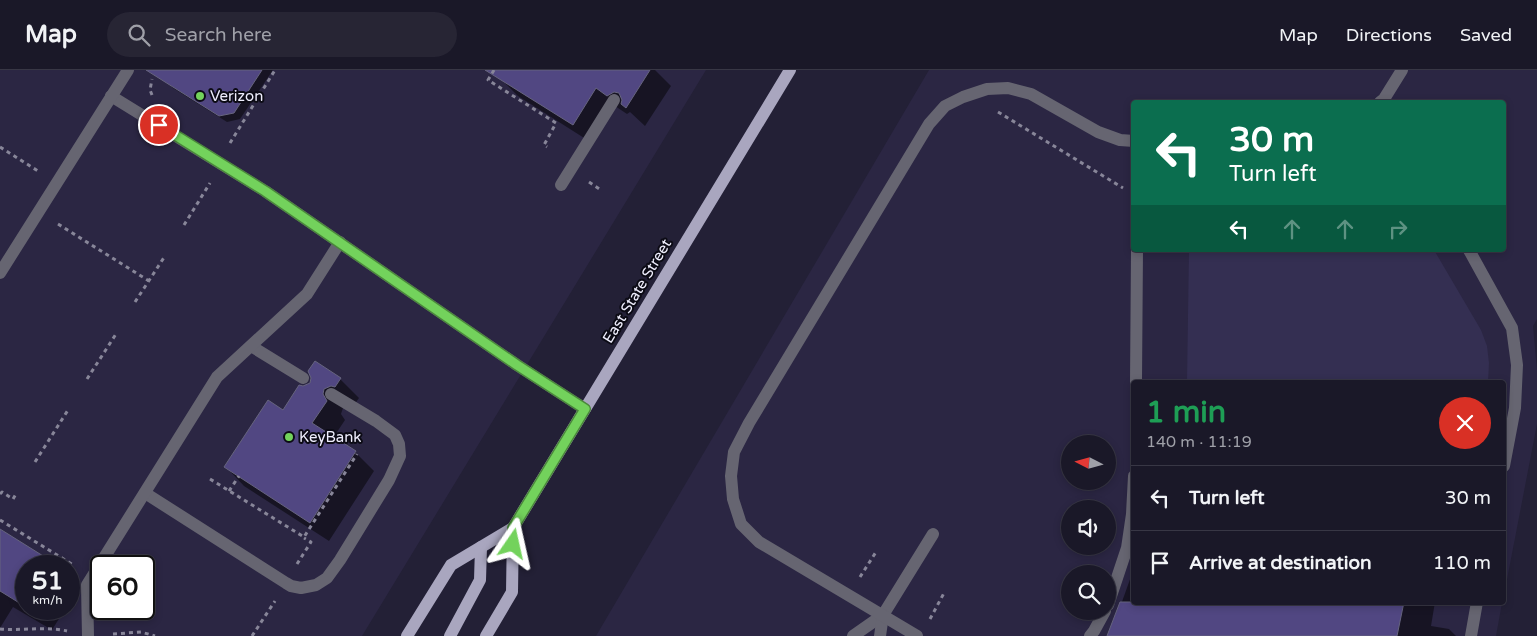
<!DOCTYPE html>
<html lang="en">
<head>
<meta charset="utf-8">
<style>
	:root { --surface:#1a1828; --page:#272534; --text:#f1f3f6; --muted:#9fa0a8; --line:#383745 }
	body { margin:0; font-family:"Varela Round",sans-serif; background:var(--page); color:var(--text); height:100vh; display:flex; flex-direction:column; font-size:19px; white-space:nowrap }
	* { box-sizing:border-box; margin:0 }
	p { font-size:16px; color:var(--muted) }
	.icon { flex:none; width:28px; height:28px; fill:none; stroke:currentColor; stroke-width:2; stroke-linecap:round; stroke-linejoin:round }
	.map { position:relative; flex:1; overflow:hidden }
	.panel { position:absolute; left:1131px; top:310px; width:375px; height:225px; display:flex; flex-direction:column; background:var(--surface); border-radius:5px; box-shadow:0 2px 8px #0003,0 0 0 1px var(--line) }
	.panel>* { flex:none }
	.hud { position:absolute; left:1131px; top:30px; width:375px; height:152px; border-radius:5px; box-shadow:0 2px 8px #0003,0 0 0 1px var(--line); background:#0b6e4f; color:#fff; overflow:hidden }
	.needle { width:32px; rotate:276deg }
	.tools { position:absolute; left:1061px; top:365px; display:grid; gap:10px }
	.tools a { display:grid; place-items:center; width:55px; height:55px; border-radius:50%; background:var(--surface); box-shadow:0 2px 8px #0003,0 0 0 1px var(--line); font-size:25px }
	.speed { position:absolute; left:15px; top:485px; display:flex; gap:10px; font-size:25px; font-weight:700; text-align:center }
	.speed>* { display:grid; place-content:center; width:65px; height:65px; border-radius:50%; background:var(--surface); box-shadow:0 2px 8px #0003,0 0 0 1px var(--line); line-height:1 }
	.speed small { font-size:12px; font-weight:400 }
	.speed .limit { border:2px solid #111; border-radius:8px; background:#fff; color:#111 }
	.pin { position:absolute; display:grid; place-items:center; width:42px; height:42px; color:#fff; margin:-21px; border:2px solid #fff; border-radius:50%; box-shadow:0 1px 5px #0007 }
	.me { position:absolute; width:55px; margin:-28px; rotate:11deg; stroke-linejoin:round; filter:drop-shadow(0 0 4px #0008) }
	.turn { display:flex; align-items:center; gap:18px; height:105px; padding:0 15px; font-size:22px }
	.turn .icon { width:65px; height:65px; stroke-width:2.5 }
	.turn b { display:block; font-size:35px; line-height:42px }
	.lanes { display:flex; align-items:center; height:48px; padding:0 15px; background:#0003; justify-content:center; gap:25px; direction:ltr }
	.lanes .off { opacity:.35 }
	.round { display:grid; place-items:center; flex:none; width:52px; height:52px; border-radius:26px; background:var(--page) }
	.headline { display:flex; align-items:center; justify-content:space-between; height:85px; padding:0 15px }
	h1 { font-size:30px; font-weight:700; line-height:38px; color:#1e9e55 }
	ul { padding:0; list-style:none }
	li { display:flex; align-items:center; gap:15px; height:65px; padding:0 15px; border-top:1px solid var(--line) }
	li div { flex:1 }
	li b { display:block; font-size:19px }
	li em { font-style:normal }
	header { display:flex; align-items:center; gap:30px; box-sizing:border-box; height:70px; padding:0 25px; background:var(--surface); border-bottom:1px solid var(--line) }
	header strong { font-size:24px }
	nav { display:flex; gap:28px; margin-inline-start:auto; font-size:18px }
	.search { width:350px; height:45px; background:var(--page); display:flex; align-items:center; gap:12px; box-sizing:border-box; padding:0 18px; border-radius:28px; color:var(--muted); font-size:19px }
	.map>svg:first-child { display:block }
	.built { fill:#2b2643; fill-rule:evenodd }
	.green { fill:#342f52 }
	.shadow { fill:#0007 }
	.building { fill:#514782; stroke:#66647e }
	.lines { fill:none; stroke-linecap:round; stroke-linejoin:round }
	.path { stroke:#888699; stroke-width:3; stroke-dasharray:4 4; stroke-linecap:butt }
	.service { stroke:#666571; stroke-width:12 }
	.primary { stroke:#a9a6bf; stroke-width:12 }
	.route-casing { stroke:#4b883c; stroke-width:12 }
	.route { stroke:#73d25c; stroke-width:9 }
	.poi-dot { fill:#73d25c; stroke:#0c0b15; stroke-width:2 }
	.labels { text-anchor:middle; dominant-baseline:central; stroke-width:4; stroke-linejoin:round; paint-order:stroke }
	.poi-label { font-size:15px; fill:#efeefd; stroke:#0c0b15; text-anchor:start }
	.street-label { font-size:15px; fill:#efeefd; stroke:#0c0b15 }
</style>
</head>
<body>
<header>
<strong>Map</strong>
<div class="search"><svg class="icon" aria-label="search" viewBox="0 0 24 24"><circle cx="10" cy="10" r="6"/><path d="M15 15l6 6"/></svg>Search here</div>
<nav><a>Map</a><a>Directions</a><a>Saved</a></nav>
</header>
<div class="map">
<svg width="1537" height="566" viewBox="0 0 1537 566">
	<rect width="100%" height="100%" fill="#232036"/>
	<!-- built -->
	<g class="built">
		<path d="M0 0H706L362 566H0ZM26 496H69V539H26ZM101 496H144V539H101Z"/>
		<path d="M929 0H1537V249L1533 256 1537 300V354L1504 525V312H1134V532L1502 533 1496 566H596ZM1134 32H1504V180H1134ZM1070 374H1108V411H1070ZM1070 439H1108V476H1070ZM1070 504H1108V541H1070Z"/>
	</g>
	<!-- green -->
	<polygon class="green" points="1189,180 1434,180 1481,260 1487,276 1489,293 1488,312 1187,312"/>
	<!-- shadow -->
	<g class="shadow">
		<polygon points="173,0 273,0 240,49 227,52 173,18 166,11"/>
		<polygon points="504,0 655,0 671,16 645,56 630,42 627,44 615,36 592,73 518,26 500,8"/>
		<polygon points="315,292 340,309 359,328 354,335 343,338 341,344 345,350 333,368 355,382 374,401 329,471 244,416 226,397 283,341 303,317 311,313"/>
		<polygon points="0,460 57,496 26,496 26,539 65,539 52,560 13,537 0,558"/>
		<polygon points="1134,498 1134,532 1435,532 1431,556 1449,559 1456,566 1108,566 1118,543"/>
		<polygon points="69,508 78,517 69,532"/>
	</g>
	<!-- building -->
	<g class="building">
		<polygon points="146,0 262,0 234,43 219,46"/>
		<polygon points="485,0 650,0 626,38 621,34 622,30 619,23 614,22 607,26 596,18 573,55"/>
		<polygon points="315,291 341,308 335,317 331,316 324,319 323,324 327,331 312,353 356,381 310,453 224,397 268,330 283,340 299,315 303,316 310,313 311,308 308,301"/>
		<polygon points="0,459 56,494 55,496 26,496 26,537 0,521"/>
		<polygon points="1120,532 1404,532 1397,566 1107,566"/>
	</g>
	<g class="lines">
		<!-- path -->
		<g class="path">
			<polyline points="494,0 488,10 556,53 544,75 547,77"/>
			<polyline points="152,25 150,20 152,9"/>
			<polyline points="998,42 1123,118"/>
			<polyline points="230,73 275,0"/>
			<polyline points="0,77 38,101"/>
			<polyline points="589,112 601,120"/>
			<polyline points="58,154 149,211"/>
			<polyline points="184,155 210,113"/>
			<polyline points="135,232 165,186"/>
			<polyline points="87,309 116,264"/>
			<polyline points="35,392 68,340"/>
			<polyline points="210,409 304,467 357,384"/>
			<polyline points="229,421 239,406"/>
			<polyline points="0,424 2,422 13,429 17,422"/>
			<polyline points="0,450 75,496"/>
			<polyline points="297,494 311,472 304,468"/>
			<polyline points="860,507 876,482"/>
			<polyline points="930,549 944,523"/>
			<path d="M0 559C22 561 45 556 67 561"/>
			<polyline points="113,564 141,562 155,566"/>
			<polyline points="252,566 275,531"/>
		</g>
		<!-- service -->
		<g class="service">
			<polyline points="111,26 265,121 517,295 585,339"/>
			<polyline points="1380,32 1384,29 1402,0"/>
			<polyline points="561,115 614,30"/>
			<polyline points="1469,180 1512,258 1517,295 1515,338 1504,396"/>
			<polyline points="0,203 128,0"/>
			<polyline points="251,276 303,308"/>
			<polyline points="1136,312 1137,180"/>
			<polyline points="145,423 286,513 291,516 301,518 316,515 327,508 340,490 389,410 400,386 399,374 395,365 376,351 331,324"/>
			<polyline points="1108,535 1127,478 1132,444 1134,406"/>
			<polyline points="88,566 87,515 217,307 307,224 340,172"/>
			<polyline points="853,566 883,545 933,464"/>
			<polyline points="880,566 883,545"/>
			<polyline points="917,566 759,472 741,454 733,429 731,406 734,382 749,353 929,54 945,36 963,27 987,19 1008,18 1031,24 1098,62 1120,70 1134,71"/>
			<polyline points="1090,566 1094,561 1105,541"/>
			<polyline points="1471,566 1477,532"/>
		</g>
		<!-- primary -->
		<g class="primary">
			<polyline points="407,566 451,495 513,458 790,0"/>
			<polyline points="450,566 480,510 481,477"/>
			<polyline points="486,566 512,522 513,458"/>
		</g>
	</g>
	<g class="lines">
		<!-- route casing -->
		<g class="route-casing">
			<polyline id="route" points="159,55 265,121 517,295 585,339 513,458 513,474"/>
		</g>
		<!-- route -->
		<use href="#route" class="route"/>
	</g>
	<!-- markers -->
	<g class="poi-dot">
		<circle cx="200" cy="26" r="5"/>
		<circle cx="289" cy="367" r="5"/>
	</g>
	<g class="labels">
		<!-- poi labels -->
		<g class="poi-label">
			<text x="210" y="26">Verizon</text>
			<text x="299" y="367">KeyBank</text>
		</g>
		<!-- street labels -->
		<g class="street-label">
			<text transform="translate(637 221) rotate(-59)">East State Street</text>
		</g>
	</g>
</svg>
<div class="tools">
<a><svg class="needle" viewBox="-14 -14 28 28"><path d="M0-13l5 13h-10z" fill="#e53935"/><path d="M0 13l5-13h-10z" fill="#9fa0a8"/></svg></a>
<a><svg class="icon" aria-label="sound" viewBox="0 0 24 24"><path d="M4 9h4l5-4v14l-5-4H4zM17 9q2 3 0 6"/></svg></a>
<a><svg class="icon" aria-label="search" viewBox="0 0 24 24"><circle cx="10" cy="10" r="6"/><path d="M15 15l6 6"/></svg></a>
</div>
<div class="speed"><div>51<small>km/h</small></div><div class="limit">60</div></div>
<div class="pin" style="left:159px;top:55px;background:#d93025"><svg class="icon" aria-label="arrive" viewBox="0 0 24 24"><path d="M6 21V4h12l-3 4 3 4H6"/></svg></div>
<svg class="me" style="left:513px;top:474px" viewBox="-20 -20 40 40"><path d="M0-17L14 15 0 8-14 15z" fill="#73d25c" stroke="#fff" stroke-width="4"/></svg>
<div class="hud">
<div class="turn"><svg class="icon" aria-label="left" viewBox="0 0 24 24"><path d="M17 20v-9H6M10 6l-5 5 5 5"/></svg><div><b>30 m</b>Turn left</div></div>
<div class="lanes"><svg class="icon" aria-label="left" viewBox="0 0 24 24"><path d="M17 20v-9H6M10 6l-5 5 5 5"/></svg><svg class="icon off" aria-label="ahead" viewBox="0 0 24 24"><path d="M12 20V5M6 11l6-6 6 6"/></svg><svg class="icon off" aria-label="ahead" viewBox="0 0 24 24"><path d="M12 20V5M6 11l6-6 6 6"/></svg><svg class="icon off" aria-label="right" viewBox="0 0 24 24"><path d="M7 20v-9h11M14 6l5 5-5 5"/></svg></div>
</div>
<section class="panel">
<div class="headline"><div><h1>1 min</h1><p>140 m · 11:19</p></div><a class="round" style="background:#d93025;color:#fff"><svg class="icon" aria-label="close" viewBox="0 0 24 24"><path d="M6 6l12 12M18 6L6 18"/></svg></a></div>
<ul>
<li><svg class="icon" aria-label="left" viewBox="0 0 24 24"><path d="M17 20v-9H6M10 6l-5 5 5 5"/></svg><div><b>Turn left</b></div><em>30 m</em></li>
<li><svg class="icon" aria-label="arrive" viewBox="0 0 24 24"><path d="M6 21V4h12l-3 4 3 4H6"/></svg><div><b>Arrive at destination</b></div><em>110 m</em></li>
</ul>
</section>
</div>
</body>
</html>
